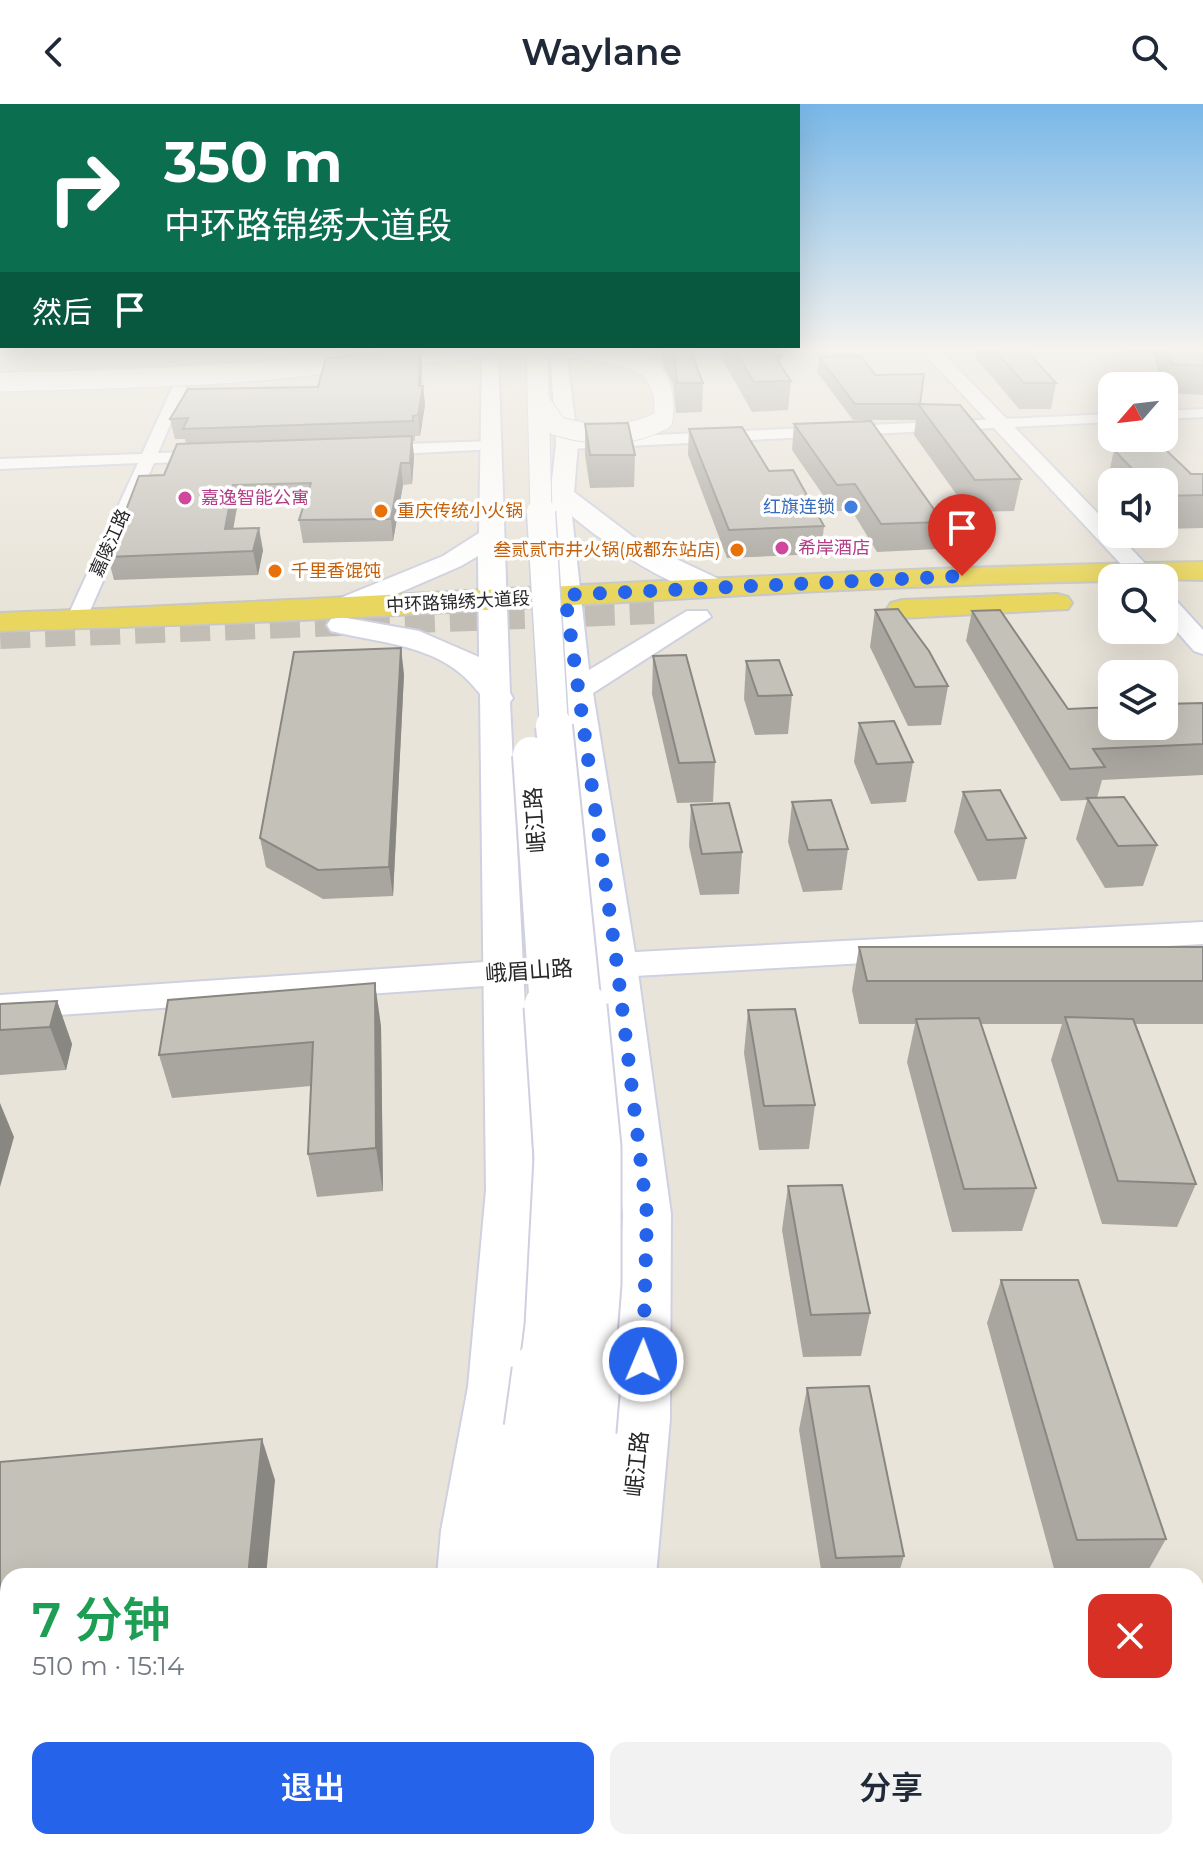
<!DOCTYPE html>
<html lang="zh">
<head>
<meta charset="utf-8">
<style>
	:root { --surface:#fff; --page:#f2f2f3; --text:#1f2937; --muted:#747a83; --accent:#2563eb }
	body { margin:0; font-family:Montserrat,"Noto Sans SC",sans-serif; background:var(--page); color:var(--text); height:100vh; display:flex; flex-direction:column; font-size:30px; white-space:nowrap }
	* { box-sizing:border-box; margin:0 }
	p { font-size:26px; color:var(--muted) }
	.icon { flex:none; width:44px; height:44px; fill:none; stroke:currentColor; stroke-width:2; stroke-linecap:round; stroke-linejoin:round }
	.map { position:relative; flex:1; overflow:hidden }
	.drawer { position:absolute; left:0px; top:1464px; width:1204px; height:282px; display:flex; flex-direction:column; background:var(--surface); border-radius:24px 24px 0 0; box-shadow:0 8px 32px #0002 }
	.drawer>* { flex:none }
	.hud { position:absolute; left:0px; top:0px; width:800px; height:244px; box-shadow:0 8px 32px #0002; background:#0b6e4f; color:#fff; overflow:hidden }
	.needle { width:52px; rotate:242deg }
	.buttons { position:absolute; left:1098px; top:268px; display:grid; gap:16px }
	.buttons a { display:grid; place-items:center; width:80px; height:80px; border-radius:16px; background:var(--surface); box-shadow:0 8px 32px #0002; font-size:40px }
	.pin { position:absolute; display:grid; place-items:center; width:68px; height:68px; color:#fff; margin:-82px -34px; border-radius:50% 50% 50% 0; rotate:-45deg; box-shadow:0 0 8px #0007 }
	.pin .icon { rotate:45deg }
	.me { position:absolute; width:88px; margin:-44px; rotate:1deg; stroke-linejoin:round; filter:drop-shadow(0 0 6px #0008) }
	.turn { display:flex; align-items:center; gap:28px; height:168px; padding:0 32px; font-size:36px }
	.turn .icon { width:104px; height:104px; stroke-width:2.5 }
	.turn b { display:block; font-size:56px; line-height:68px }
	.then { display:flex; align-items:center; height:76px; padding:0 32px; background:#0003; gap:16px; font-size:30px }
	.round { display:grid; place-items:center; flex:none; width:84px; height:84px; border-radius:16px; background:var(--page) }
	.overview { display:flex; align-items:center; justify-content:space-between; height:136px; padding:0 32px }
	h1 { font-size:48px; font-weight:600; line-height:60px; color:#1e9e55 }
	.cta { display:flex; gap:16px; margin-top:auto; padding:16px 32px }
	.cta a { flex:1; height:92px; border-radius:16px; background:var(--accent); color:#fff; font-size:32px; font-weight:600; line-height:92px; text-align:center }
	.cta a+a { background:var(--page); color:var(--text) }
	header { display:flex; justify-content:space-between; align-items:center; height:104px; padding:0 32px; background:var(--surface); font-size:36px; font-weight:600 }
	.map>svg:first-child { display:block }
	.lines { fill:none; stroke-linecap:round; stroke-linejoin:round }
	.primary-tunnel { stroke:#c2beb5; stroke-width:30; stroke-dasharray:30 15; stroke-linecap:butt }
	.minor-casing { stroke:#cfd0e0; stroke-width:4 }
	.tertiary-casing { stroke:#cfd0e0; stroke-width:4 }
	.secondary-casing { stroke:#cfd0e0; stroke-width:4 }
	.primary-casing { stroke:#c7c7c7; stroke-width:4 }
	.minor { fill:#fff; fill-rule:evenodd }
	.tertiary { fill:#fff; fill-rule:evenodd }
	.secondary { fill:#fff; fill-rule:evenodd }
	.primary { fill:#e8d65f; fill-rule:evenodd }
	.tertiary-bridge-casing { stroke:#cfd0e0; stroke-width:21; stroke-linecap:butt }
	.secondary-bridge-far4-casing { stroke:#cfd0e0; stroke-width:23; stroke-linecap:butt }
	.secondary-bridge-far3-casing { stroke:#cfd0e0; stroke-width:31; stroke-linecap:butt }
	.secondary-bridge-far2-casing { stroke:#cfd0e0; stroke-width:40; stroke-linecap:butt }
	.secondary-bridge-far1-casing { stroke:#cfd0e0; stroke-width:51; stroke-linecap:butt }
	.secondary-bridge-casing { stroke:#cfd0e0; stroke-width:65; stroke-linecap:butt }
	.tertiary-bridge { stroke:#fff; stroke-width:19 }
	.secondary-bridge-far4 { stroke:#fff; stroke-width:21 }
	.secondary-bridge-far3 { stroke:#fff; stroke-width:28 }
	.secondary-bridge-far2 { stroke:#fff; stroke-width:36 }
	.secondary-bridge-far1 { stroke:#fff; stroke-width:47 }
	.secondary-bridge { stroke:#fff; stroke-width:61 }
	.wall { fill:#a9a69f }
	.shaded-wall { fill:#898782 }
	.building { fill:#c4c1b9; stroke:#898782; stroke-width:2 }
	.route { stroke:#2563eb; stroke-width:14; stroke-dasharray:0 25.2 }
	.hotel-dot { fill:#d1479c; stroke:#fff; stroke-width:3 }
	.shop-dot { fill:#3f7fe0; stroke:#fff; stroke-width:3 }
	.food-dot { fill:#e8710a; stroke:#fff; stroke-width:3 }
	.labels { text-anchor:middle; dominant-baseline:central; stroke-width:7; stroke-linejoin:round; paint-order:stroke }
	.far-hotel-label { font-size:18px; fill:#b23c85; stroke:#fff; text-anchor:start }
	.far-shop-label { font-size:18px; fill:#366cbe; stroke:#fff; text-anchor:end }
	.far-food-label { font-size:18px; fill:#c56008; stroke:#fff; text-anchor:start }
	.far-street-label { font-size:18px; fill:#272727; stroke:#fff }
	.street-label { font-size:22px; fill:#272727; stroke:#fff }
</style>
</head>
<body>
<header><svg class="icon" aria-label="back" viewBox="0 0 24 24"><path d="M15 5l-7 7 7 7"/></svg>Waylane<svg class="icon" aria-label="search" viewBox="0 0 24 24"><circle cx="10" cy="10" r="6"/><path d="M15 15l6 6"/></svg></header>
<div class="map">
<svg width="1203" height="1745" viewBox="0 0 1203 1745">
	<rect width="100%" height="100%" fill="#e9e4d9"/>
	<g class="lines">
		<!-- primary-tunnel -->
		<polyline class="primary-tunnel" points="0,530 654,505"/>
		<!-- minor casing -->
		<g class="minor-casing">
			<g id="minor">
				<polygon points="183,271 190,275 158,349 207,347 215,352 207,357 154,359 86,516 76,522 69,520 66,516 138,359 0,365 0,355 142,350 176,275"/>
				<polygon points="1203,305 1203,313 1164,315 1164,307"/>
				<polygon points="1112,310 1112,318 567,345 559,340 567,335"/>
				<polygon points="492,337 500,342 497,345 377,351 369,346 377,341"/>
			</g>
		</g>
		<!-- tertiary casing -->
		<g class="tertiary-casing">
			<g id="tertiary">
				<polygon points="578,244 938,244 1112,424 1112,430 1117,430 1156,471 1134,474 923,248 584,252 578,251"/>
				<polygon points="1164,491 1173,493 1203,526 1203,550 1194,547 1164,513"/>
				<polygon points="1203,818 1203,840 617,873 0,915 0,891 617,849"/>
			</g>
		</g>
		<!-- secondary casing -->
		<g class="secondary-casing">
			<g id="secondary">
				<path d="M550 244 566 247 578 340 574 388 640 438 721 476 725 482 721 488C684 497 600 436 572 412L589 566 687 507H707L711 513 593 589 637 861 671 1110 670 1315 656 1472H437L441 1427 468 1283 486 1086 480 590C443 540 387 541 331 527L327 521 331 515 341 513 419 527 479 553 478 452 461 462 348 511H328L324 505 328 499 443 452 479 429 482 251 491 245 498 247 510 589 513 594 510 598 534 1086 518 1306 535 1300 555 1307 560 1320 565 1309 585 1302 605 1309 612 1331 623 1110 597 861 553 516 547 420 556 340Z"/>
				<polygon points="1196,1694 1203,1694 1203,1745 1168,1745 1165,1738 1196,1738"/>
				<polygon points="422,1738 492,1738 490,1745 420,1745"/>
				<polygon points="542,1738 612,1738 611,1745 541,1745"/>
				<polygon points="963,1738 1119,1738 1116,1745 960,1745"/>
			</g>
		</g>
		<!-- primary casing -->
		<g class="primary-casing">
			<g id="primary">
				<path d="M1203 458V476L1112 474V477C854 481 596 501 339 514 226 520 113 523 0 527V509C401 494 802 464 1203 458Z"/>
				<polygon points="1057,490 1068,493 1072,499 1068,505 902,514 891,511 887,505 891,499 902,496"/>
			</g>
		</g>
		<!-- minor -->
		<use href="#minor" class="minor"/>
		<!-- tertiary -->
		<use href="#tertiary" class="tertiary"/>
		<!-- secondary -->
		<use href="#secondary" class="secondary"/>
		<!-- primary -->
		<use href="#primary" class="primary"/>
		<!-- tertiary-bridge casing -->
		<g class="tertiary-bridge-casing">
			<path id="tertiary-bridge" d="M0 278C87 276 174 274 261 267 350 260 564 223 640 259 662 269 666 294 663 316 628 334 594 333 557 322L539 296"/>
		</g>
		<!-- secondary-bridge-far4 casing -->
		<g class="secondary-bridge-far4-casing">
			<polyline id="secondary-bridge-far4" points="537,244 541,410"/>
		</g>
		<!-- secondary-bridge-far3 casing -->
		<g class="secondary-bridge-far3-casing">
			<polyline id="secondary-bridge-far3" points="541,408 554,624"/>
		</g>
		<!-- secondary-bridge-far2 casing -->
		<g class="secondary-bridge-far2-casing">
			<g id="secondary-bridge-far2">
				<polyline points="554,622 583,904"/>
				<polyline points="531,651 548,904"/>
			</g>
		</g>
		<!-- secondary-bridge-far1 casing -->
		<g class="secondary-bridge-far1-casing">
			<g id="secondary-bridge-far1">
				<polyline points="583,902 597,1043 597,1180 590,1269"/>
				<polyline points="543,1269 549,1222 558,1054 548,902"/>
			</g>
		</g>
		<!-- secondary-bridge casing -->
		<g class="secondary-bridge-casing">
			<g id="secondary-bridge">
				<polyline points="535,1325 543,1267"/>
				<polyline points="585,1327 590,1267"/>
			</g>
		</g>
		<!-- tertiary-bridge -->
		<use href="#tertiary-bridge" class="tertiary-bridge"/>
		<!-- secondary-bridge-far4 -->
		<use href="#secondary-bridge-far4" class="secondary-bridge-far4"/>
		<!-- secondary-bridge-far3 -->
		<use href="#secondary-bridge-far3" class="secondary-bridge-far3"/>
		<!-- secondary-bridge-far2 -->
		<use href="#secondary-bridge-far2" class="secondary-bridge-far2"/>
		<!-- secondary-bridge-far1 -->
		<use href="#secondary-bridge-far1" class="secondary-bridge-far1"/>
		<!-- secondary-bridge -->
		<use href="#secondary-bridge" class="secondary-bridge"/>
	</g>
	<!-- wall -->
	<g class="wall">
		<polygon points="420,244 422,262 421,282 423,282 425,301 420,332 415,332 415,337 412,337 414,353 412,380 403,381 393,437 303,439 299,416 304,401 237,403 233,425 263,446 258,471 114,476 108,453 186,340 185,335 175,335 170,315 318,283"/>
		<polygon points="663,244 689,244 703,279 702,308 676,309 673,280 663,261"/>
		<polygon points="721,244 777,244 781,252 781,262 791,277 788,306 752,308 721,253"/>
		<polygon points="977,244 1024,244 1056,279 1051,305 1019,305 975,253"/>
		<polygon points="1151,244 1194,244 1203,253 1203,291 1164,289 1164,282 1162,282"/>
		<polygon points="819,253 875,271 920,300 1021,375 1014,407 969,408 914,331 916,316 853,316 817,268"/>
		<polygon points="585,320 635,351 634,383 590,384 585,351"/>
		<polygon points="794,320 943,418 938,445 877,448 852,407 834,407 792,346"/>
		<polygon points="689,325 769,367 824,422 821,450 727,454 688,351"/>
		<polygon points="1114,346 1191,370 1203,370 1203,424 1164,425 1164,378 1112,378 1112,384 1107,378"/>
		<polygon points="875,506 948,582 941,621 908,622 870,543"/>
		<polygon points="972,507 1068,605 1203,599 1203,671 1102,676 1097,694 1157,741 1143,782 1105,784 1076,735 1087,696 1061,697 966,537"/>
		<polygon points="653,552 715,658 713,698 677,699 652,590"/>
		<polygon points="746,557 792,591 788,630 755,631 744,595"/>
		<polygon points="404,570 393,792 323,795 266,763 260,734"/>
		<polygon points="859,619 913,658 906,698 871,700 854,658"/>
		<polygon points="963,688 1026,734 1016,775 978,777 954,728"/>
		<polygon points="792,698 848,745 842,786 803,788 788,738"/>
		<polygon points="691,701 742,748 739,790 700,791 689,742"/>
		<polygon points="859,843 1203,843 1203,920 1136,920 1196,1080 1177,1123 1102,1120 1051,956 1062,920 981,920 1036,1084 1022,1127 952,1128 907,958 915,920 859,920 852,886"/>
		<polygon points="57,897 72,940 66,966 0,971 0,900"/>
		<polygon points="748,906 815,1001 809,1045 759,1046 744,949"/>
		<polygon points="381,922 383,1087 317,1093 308,1050 311,982 172,994 159,951"/>
		<polygon points="788,1082 870,1209 861,1252 803,1253 782,1126"/>
		<polygon points="1001,1176 1166,1435 1145,1472 1056,1472 987,1219"/>
		<polygon points="807,1284 904,1452 898,1472 822,1472 799,1326"/>
		<polygon points="0,1358 275,1376 8,1472 8,1543 0,1543"/>
	</g>
	<!-- shaded-wall -->
	<g class="shaded-wall">
		<polygon points="335,244 356,244 335,247"/>
		<polygon points="420,244 422,262 421,296 423,282 425,301 420,332 418,311"/>
		<polygon points="412,332 414,353 412,380 410,359"/>
		<polygon points="401,359 403,381 393,437 391,415"/>
		<polygon points="233,381 237,403 229,448 225,425"/>
		<polygon points="259,424 263,446 258,471 253,447"/>
		<polygon points="401,544 404,570 393,792 389,763"/>
		<polygon points="375,879 381,922 383,1087 376,1044"/>
		<polygon points="57,897 72,940 66,966 50,923"/>
		<polygon points="0,999 14,1033 0,1083"/>
		<polygon points="262,1335 275,1376 266,1472 248,1472"/>
	</g>
	<!-- building -->
	<g class="building">
		<polygon points="420,244 419,282 423,282 418,311 413,312 413,317 183,325 188,314 170,315 188,285 318,283 326,254"/>
		<polygon points="670,244 689,244 703,279 677,279 674,251"/>
		<polygon points="733,244 777,244 781,252 774,252 791,277 754,278"/>
		<polygon points="993,244 1024,244 1056,279 1024,279"/>
		<polygon points="1167,244 1194,244 1203,253 1203,262 1172,260"/>
		<polygon points="861,252 875,271 924,270 920,300 855,300 819,253"/>
		<polygon points="918,300 960,301 1021,375 975,376"/>
		<polygon points="871,317 943,418 881,420 855,380 837,381 794,320"/>
		<polygon points="628,319 635,351 590,351 585,320"/>
		<polygon points="742,323 769,367 793,366 824,422 729,426 689,325"/>
		<polygon points="412,332 410,359 401,359 391,415 299,416 311,379 233,381 225,425 259,424 253,447 108,453 139,372 164,371 177,340"/>
		<polygon points="1165,345 1191,370 1203,370 1203,391 1164,392 1164,378 1145,378 1114,346"/>
		<polygon points="898,505 929,547 948,582 915,583 875,506"/>
		<polygon points="1000,506 1068,605 1112,603 1112,622 1164,622 1164,600 1203,599 1203,640 1093,645 1105,663 1070,665 972,507"/>
		<polygon points="401,544 389,763 318,766 260,734 294,548"/>
		<polygon points="686,551 715,658 679,659 653,552"/>
		<polygon points="779,556 792,591 758,592 746,557"/>
		<polygon points="894,617 913,658 877,660 859,619"/>
		<polygon points="1000,686 1026,734 987,736 963,688"/>
		<polygon points="1124,693 1157,741 1118,742 1087,694"/>
		<polygon points="831,696 848,745 808,746 792,698"/>
		<polygon points="729,699 742,748 702,750 691,701"/>
		<polygon points="859,843 1203,843 1203,877 867,877"/>
		<polygon points="375,879 376,1044 308,1050 313,938 159,951 168,896"/>
		<polygon points="57,897 50,923 0,926 0,900"/>
		<polygon points="795,905 815,1001 764,1002 748,906"/>
		<polygon points="1065,913 1133,915 1196,1080 1118,1077"/>
		<polygon points="979,914 1036,1084 964,1085 916,915"/>
		<polygon points="842,1081 870,1209 811,1211 788,1082"/>
		<polygon points="1001,1176 1078,1176 1166,1435 1077,1436"/>
		<polygon points="869,1282 904,1452 836,1454 807,1284"/>
		<polygon points="262,1335 248,1472 8,1472 8,1502 0,1502 0,1358"/>
	</g>
	<!-- sky -->
	<linearGradient id="sky" x2="0" y2="1"><stop stop-color="#78b7e8"/><stop offset="0.5" stop-color="#f5f3ee"/><stop offset="1" stop-color="#f5f3ee" stop-opacity="0"/></linearGradient>
	<rect width="1203" height="489" fill="url(#sky)"/>
	<g class="lines">
		<!-- route -->
		<polyline class="route" points="643,1257 647,1110 617,861 565,491 962,472"/>
	</g>
	<!-- markers -->
	<g class="hotel-dot">
		<circle cx="185" cy="394" r="8"/>
		<circle cx="782" cy="444" r="8"/>
	</g>
	<circle class="shop-dot" cx="851" cy="403" r="8"/>
	<g class="food-dot">
		<circle cx="381" cy="407" r="8"/>
		<circle cx="737" cy="446" r="8"/>
		<circle cx="275" cy="467" r="8"/>
	</g>
	<g class="labels">
		<!-- far-hotel labels -->
		<g class="far-hotel-label">
			<text x="201" y="394">嘉逸智能公寓</text>
			<text x="798" y="444">希岸酒店</text>
		</g>
		<!-- far-shop labels -->
		<g class="far-shop-label">
			<text x="835" y="403">红旗连锁</text>
		</g>
		<!-- far-food labels -->
		<g class="far-food-label">
			<text x="397" y="407">重庆传统小火锅</text>
			<text x="721" y="446" text-anchor="end">叁贰贰市井火锅(成都东站店)</text>
			<text x="291" y="467">千里香馄饨</text>
		</g>
		<!-- far-street labels -->
		<g class="far-street-label">
			<text transform="translate(110 439) rotate(-66)">嘉陵江路</text>
			<text transform="translate(458 498) rotate(-3)">中环路锦绣大道段</text>
		</g>
		<!-- street labels -->
		<g class="street-label">
			<text transform="translate(535 716) rotate(-94)">岷江路</text>
			<text transform="translate(529 867) rotate(-4)">峨眉山路</text>
			<text transform="translate(637 1360) rotate(-84)">岷江路</text>
		</g>
	</g>
</svg>
<div class="buttons">
<a><svg class="needle" viewBox="-14 -14 28 28"><path d="M0-13l5 13h-10z" fill="#e53935"/><path d="M0 13l5-13h-10z" fill="#747a83"/></svg></a>
<a><svg class="icon" aria-label="sound" viewBox="0 0 24 24"><path d="M4 9h4l5-4v14l-5-4H4zM17 9q2 3 0 6"/></svg></a>
<a><svg class="icon" aria-label="search" viewBox="0 0 24 24"><circle cx="10" cy="10" r="6"/><path d="M15 15l6 6"/></svg></a>
<a><svg class="icon" aria-label="layers" viewBox="0 0 24 24"><path d="M12 4l9 5-9 5-9-5zM3 14l9 5 9-5"/></svg></a>
</div>
<div class="pin" style="left:962px;top:472px;background:#d93025"><svg class="icon" aria-label="arrive" viewBox="0 0 24 24"><path d="M6 21V4h12l-3 4 3 4H6"/></svg></div>
<svg class="me" style="left:643px;top:1257px" viewBox="-20 -20 40 40"><circle r="17" fill="#2563eb" stroke="#fff" stroke-width="3"/><path d="M0-11L8 9 0 5-8 9z" fill="#fff"/></svg>
<div class="hud">
<div class="turn"><svg class="icon" aria-label="right" viewBox="0 0 24 24"><path d="M7 20v-9h11M14 6l5 5-5 5"/></svg><div><b>350 m</b>中环路锦绣大道段</div></div>
<div class="then">然后<svg class="icon" aria-label="arrive" viewBox="0 0 24 24"><path d="M6 21V4h12l-3 4 3 4H6"/></svg></div>
</div>
<section class="drawer">
<div class="overview"><div><h1>7 分钟</h1><p>510 m · 15:14</p></div><a class="round" style="background:#d93025;color:#fff"><svg class="icon" aria-label="close" viewBox="0 0 24 24"><path d="M6 6l12 12M18 6L6 18"/></svg></a></div>
<div class="cta"><a>退出</a><a>分享</a></div>
</section>
</div>
</body>
</html>
